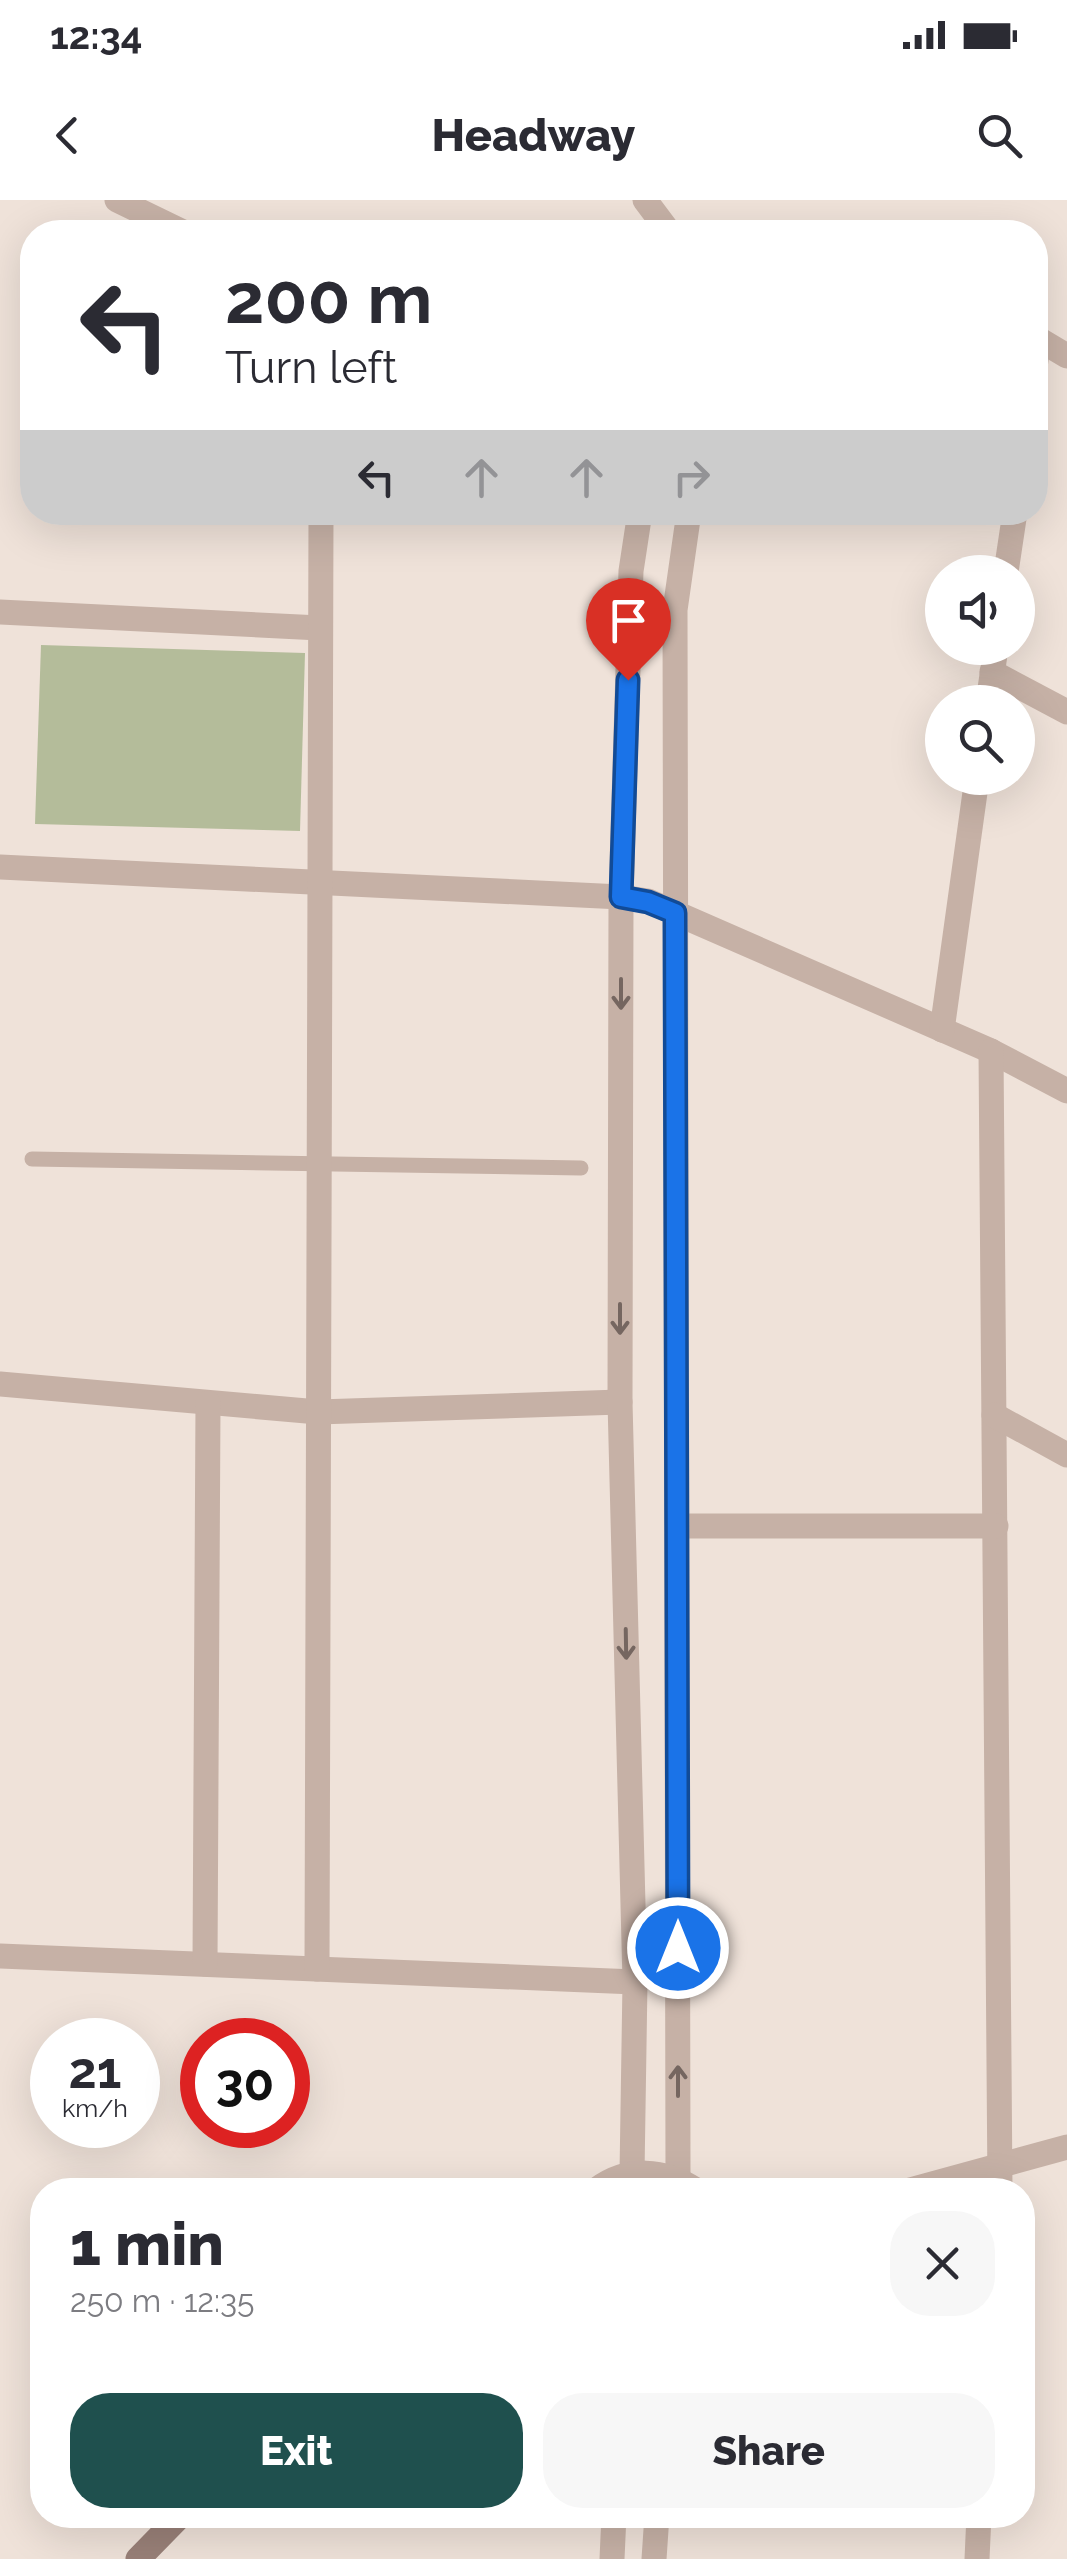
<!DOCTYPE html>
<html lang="en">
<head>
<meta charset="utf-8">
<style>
	:root { --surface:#fff; --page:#f7f7f7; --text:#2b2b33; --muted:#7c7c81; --accent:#1f504e }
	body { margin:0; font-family:Raleway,sans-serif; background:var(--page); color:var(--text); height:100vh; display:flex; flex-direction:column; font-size:38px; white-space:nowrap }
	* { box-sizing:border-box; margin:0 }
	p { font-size:32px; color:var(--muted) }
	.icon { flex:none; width:55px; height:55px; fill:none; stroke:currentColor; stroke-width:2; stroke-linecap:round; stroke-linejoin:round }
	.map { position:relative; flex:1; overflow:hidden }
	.panel { position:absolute; left:30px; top:1978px; width:1005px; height:350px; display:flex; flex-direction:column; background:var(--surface); border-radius:40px; box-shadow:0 10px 40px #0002 }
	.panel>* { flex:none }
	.hud { position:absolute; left:20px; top:20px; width:1028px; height:305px; border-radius:40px; box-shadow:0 10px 40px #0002; background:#fff; color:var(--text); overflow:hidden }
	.fabs { position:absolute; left:925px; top:355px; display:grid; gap:20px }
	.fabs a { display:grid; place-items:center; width:110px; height:110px; border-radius:50%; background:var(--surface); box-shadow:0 10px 40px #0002; font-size:50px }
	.speed { position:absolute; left:30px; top:1818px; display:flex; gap:20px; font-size:50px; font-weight:700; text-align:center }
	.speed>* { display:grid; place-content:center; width:130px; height:130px; border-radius:50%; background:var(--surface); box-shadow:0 10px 40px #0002; line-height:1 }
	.speed small { font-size:25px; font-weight:400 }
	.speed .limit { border:15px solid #d22; background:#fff; color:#111 }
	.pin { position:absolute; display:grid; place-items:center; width:85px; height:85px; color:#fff; margin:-102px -42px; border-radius:50% 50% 50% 0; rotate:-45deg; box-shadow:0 0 10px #0007 }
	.pin .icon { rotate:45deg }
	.me { position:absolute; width:110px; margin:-55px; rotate:0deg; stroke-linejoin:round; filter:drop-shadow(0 0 8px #0008) }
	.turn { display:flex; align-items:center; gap:35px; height:210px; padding:0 40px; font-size:45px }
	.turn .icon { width:130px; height:130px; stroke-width:2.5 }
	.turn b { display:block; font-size:70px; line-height:85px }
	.lanes { display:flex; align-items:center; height:95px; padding:0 40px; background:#0003; justify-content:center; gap:50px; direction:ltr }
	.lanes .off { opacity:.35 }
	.round { display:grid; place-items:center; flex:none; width:105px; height:105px; border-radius:40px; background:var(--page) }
	.head { display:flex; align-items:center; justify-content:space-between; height:170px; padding:0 40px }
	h1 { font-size:60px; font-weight:800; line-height:75px }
	.action { display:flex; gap:20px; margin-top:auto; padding:20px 40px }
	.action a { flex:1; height:115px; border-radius:40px; background:var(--accent); color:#fff; font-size:40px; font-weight:800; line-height:115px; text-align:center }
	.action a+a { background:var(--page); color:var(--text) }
	.status { display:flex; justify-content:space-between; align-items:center; height:70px; padding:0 50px; background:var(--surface); direction:ltr }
	.status svg { height:28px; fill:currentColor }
	header { display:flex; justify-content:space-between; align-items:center; height:130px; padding:0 40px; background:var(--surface); font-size:45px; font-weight:800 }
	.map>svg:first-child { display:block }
	.green { fill:#b4bc9a }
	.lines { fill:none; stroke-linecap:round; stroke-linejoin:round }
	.lane { stroke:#c6b1a6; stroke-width:15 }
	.street { stroke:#c6b1a6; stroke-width:25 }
	.secondary { stroke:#998078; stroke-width:25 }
	.oneway { stroke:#756660 }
	.route-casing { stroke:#114b97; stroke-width:25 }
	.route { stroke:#1a73e8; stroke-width:18 }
</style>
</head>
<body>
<div class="status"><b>12:34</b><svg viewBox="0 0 49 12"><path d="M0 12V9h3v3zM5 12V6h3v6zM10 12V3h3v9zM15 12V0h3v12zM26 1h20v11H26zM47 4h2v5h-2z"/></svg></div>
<header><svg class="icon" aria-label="back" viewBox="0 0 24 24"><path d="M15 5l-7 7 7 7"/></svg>Headway<svg class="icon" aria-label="search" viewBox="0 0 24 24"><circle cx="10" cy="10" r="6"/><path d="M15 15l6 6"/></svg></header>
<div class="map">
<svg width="1067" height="2359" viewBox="0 0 1067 2359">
	<rect width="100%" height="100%" fill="#efe2d9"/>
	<!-- green -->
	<polygon class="green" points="41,445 305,453 300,631 35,624"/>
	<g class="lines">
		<!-- lane -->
		<polyline class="lane" points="32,959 581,968"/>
		<!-- street -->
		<g class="street">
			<polyline points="117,0 183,32"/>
			<polyline points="645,0 669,32"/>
			<polyline points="1035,137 1067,156"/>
			<polyline points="1035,167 1039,139"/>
			<polyline points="1006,372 1015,312"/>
			<polyline points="0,412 320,428"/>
			<polyline points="992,472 1067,512"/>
			<polyline points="988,502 996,448"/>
			<polyline points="0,667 621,697 648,701 991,851 1067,891"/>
			<polyline points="942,830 977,578"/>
			<polyline points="991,851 1000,1990"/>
			<polyline points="0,1184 318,1212 620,1202"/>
			<polyline points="994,1215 1067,1255"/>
			<polyline points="678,1326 996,1326"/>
			<polyline points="0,1756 635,1782"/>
			<polyline points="205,1764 208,1203"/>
			<polyline points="317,1769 321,312"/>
			<polyline points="632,1974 635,1782 620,1202 621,697 631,371 640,312"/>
			<polyline points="678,1978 675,410 689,312"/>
			<path d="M596 1990C628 1966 664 1969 696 1990"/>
			<polyline points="910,1990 1067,1947"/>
			<polyline points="612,2359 614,2315"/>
			<polyline points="654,2359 657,2315"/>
			<polyline points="977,2359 979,2315"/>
		</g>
		<!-- secondary -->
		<polyline class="secondary" points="138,2359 181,2315"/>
	</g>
	<!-- one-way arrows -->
	<defs><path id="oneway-shaft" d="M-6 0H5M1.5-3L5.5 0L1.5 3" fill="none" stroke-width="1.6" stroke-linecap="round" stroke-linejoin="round" transform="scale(2.5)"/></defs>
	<g class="oneway">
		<use href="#oneway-shaft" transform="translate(621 794) rotate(90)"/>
		<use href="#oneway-shaft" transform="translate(620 1119) rotate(90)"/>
		<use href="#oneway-shaft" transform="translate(626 1444) rotate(89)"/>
		<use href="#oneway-shaft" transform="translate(678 1881) rotate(-90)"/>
	</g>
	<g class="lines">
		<!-- route casing -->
		<g class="route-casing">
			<polyline id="route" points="628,480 621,697 648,702 675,713 678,1748"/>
		</g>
		<!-- route -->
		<use href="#route" class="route"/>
	</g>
</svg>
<div class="fabs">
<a><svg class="icon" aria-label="sound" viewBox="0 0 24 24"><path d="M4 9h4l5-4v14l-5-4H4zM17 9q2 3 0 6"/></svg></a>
<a><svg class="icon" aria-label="search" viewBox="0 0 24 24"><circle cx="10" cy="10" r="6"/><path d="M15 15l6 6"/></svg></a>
</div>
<div class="speed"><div>21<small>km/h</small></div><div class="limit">30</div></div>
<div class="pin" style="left:628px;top:480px;background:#d93025"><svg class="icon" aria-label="arrive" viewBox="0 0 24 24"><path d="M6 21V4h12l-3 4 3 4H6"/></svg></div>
<svg class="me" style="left:678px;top:1748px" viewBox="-20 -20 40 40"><circle r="17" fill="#1a73e8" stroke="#fff" stroke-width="3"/><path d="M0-11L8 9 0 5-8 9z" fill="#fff"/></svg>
<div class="hud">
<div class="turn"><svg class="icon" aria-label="left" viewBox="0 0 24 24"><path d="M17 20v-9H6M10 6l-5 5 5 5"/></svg><div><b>200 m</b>Turn left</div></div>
<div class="lanes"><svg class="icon" aria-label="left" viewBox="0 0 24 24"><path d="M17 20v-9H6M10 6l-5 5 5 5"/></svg><svg class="icon off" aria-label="ahead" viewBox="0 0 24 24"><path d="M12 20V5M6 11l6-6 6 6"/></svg><svg class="icon off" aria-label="ahead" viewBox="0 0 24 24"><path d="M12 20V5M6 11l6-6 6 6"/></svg><svg class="icon off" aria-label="right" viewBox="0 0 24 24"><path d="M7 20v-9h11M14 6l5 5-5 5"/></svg></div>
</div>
<section class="panel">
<div class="head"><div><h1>1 min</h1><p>250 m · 12:35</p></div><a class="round"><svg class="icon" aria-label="close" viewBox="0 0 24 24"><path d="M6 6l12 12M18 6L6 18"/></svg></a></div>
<div class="action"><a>Exit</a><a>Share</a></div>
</section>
</div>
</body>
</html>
